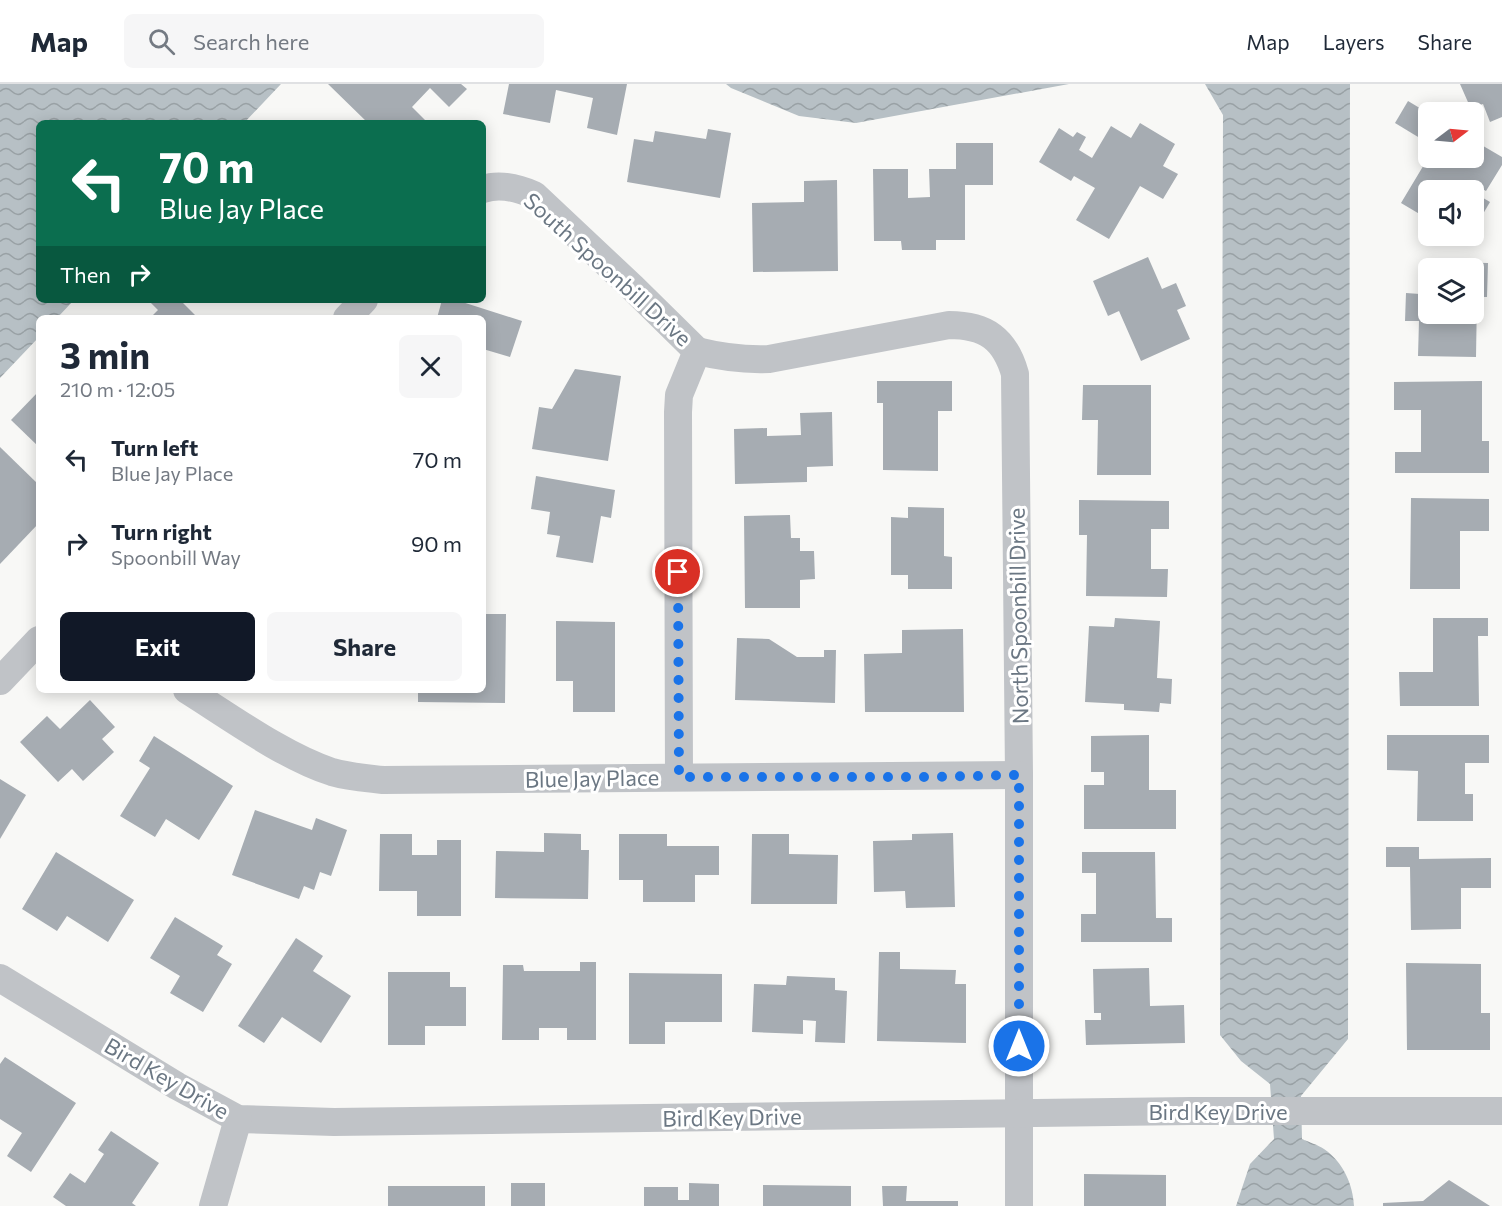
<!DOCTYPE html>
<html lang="en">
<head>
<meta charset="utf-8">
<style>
	:root { --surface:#fff; --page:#f6f6f7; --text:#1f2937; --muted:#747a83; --line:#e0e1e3; --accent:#111827 }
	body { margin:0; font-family:Commissioner,sans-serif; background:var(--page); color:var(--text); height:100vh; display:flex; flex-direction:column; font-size:22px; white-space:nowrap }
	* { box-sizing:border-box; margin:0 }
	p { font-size:20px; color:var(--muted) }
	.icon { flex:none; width:33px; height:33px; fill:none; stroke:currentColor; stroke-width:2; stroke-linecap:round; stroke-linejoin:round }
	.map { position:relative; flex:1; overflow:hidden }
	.panel { position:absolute; left:36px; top:231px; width:450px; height:378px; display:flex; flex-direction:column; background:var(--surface); border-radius:9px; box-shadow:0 3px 15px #0003 }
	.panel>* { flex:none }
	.banner { position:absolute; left:36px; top:36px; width:450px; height:183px; border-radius:9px; box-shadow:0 3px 15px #0003; background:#0b6e4f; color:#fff; overflow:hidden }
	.needle { width:39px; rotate:74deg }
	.controls { position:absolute; left:1418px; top:18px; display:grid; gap:12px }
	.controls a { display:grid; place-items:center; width:66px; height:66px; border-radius:9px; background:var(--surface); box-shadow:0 3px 15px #0003; font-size:30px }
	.pin { position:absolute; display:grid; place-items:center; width:51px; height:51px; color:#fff; margin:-26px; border:3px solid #fff; border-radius:50%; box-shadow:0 2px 6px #0007 }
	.me { position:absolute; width:66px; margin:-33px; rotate:0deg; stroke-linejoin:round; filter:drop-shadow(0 0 4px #0008) }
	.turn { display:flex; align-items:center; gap:21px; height:126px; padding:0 24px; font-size:27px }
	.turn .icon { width:78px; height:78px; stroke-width:2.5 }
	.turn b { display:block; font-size:42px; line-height:51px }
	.then { display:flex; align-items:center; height:57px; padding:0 24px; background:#0003; gap:12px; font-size:22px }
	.round { display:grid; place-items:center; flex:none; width:63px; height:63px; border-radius:9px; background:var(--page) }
	.head { display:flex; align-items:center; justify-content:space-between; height:102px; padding:0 24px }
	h1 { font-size:36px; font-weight:700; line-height:45px }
	.button { display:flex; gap:12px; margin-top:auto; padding:12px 24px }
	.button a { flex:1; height:69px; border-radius:9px; background:var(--accent); color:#fff; font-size:24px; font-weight:700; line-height:69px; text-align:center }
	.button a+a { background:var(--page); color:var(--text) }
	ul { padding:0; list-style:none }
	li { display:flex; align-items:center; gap:18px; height:84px; padding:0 24px }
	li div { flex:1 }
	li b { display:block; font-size:22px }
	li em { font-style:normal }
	header { display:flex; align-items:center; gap:36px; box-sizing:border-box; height:84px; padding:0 30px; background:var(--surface); border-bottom:2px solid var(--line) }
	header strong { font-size:28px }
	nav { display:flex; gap:33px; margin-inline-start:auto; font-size:21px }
	.search { width:420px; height:54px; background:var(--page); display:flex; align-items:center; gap:15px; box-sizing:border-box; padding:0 21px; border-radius:9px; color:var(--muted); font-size:22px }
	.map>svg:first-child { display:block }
	.water { fill:url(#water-waves) }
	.building { fill:#a6acb2 }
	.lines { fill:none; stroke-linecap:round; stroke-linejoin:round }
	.minor { stroke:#c0c3c7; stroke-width:28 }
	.route { stroke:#1a73e8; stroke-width:10; stroke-dasharray:0 18 }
	.labels { text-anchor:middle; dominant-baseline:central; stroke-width:6; stroke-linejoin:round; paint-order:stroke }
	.street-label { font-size:22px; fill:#6b7783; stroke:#fff }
</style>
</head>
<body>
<header>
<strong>Map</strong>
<div class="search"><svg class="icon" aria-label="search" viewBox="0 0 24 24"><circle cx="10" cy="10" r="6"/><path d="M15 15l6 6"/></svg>Search here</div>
<nav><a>Map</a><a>Layers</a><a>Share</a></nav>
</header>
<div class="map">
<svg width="1502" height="1122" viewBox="0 0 1502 1122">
	<defs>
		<pattern id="water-waves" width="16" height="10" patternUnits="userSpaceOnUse" patternTransform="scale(1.5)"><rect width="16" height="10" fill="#b7c0c5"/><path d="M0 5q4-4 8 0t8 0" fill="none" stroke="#99a1a5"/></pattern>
	</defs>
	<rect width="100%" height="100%" fill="#f8f8f6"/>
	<!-- water -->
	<g class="water">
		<polygon points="0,0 281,0 244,39 39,39 39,216 74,216 57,234 39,234 39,253 0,294"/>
		<polygon points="726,0 1069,0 856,39 799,32 731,4"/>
		<path d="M1205 0H1350L1348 955 1301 1012 1302 1055C1309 1058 1318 1061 1324 1065 1343 1078 1353 1100 1354 1122H1236L1250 1080 1274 1055 1270 1000 1241 977 1220 951 1223 31Z"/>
	</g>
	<!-- building -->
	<g class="building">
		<polygon points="328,0 461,0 467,5 449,23 430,4 412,23 428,39 368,39"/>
		<polygon points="509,0 627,0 617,51 587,44 593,14 556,6 550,39 503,30"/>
		<polygon points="1460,0 1502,0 1502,33 1490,38 1483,20 1471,25"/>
		<polygon points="1408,17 1428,29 1428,59 1395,39"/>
		<polygon points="1140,39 1175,60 1163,82 1178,90 1163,115 1140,102 1109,155 1076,136 1095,104 1074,92 1071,97 1039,78 1059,44 1073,53 1077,48 1086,53 1079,66 1092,74 1111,42 1131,54"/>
		<polygon points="708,45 731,49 720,114 627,98 634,55 653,58 655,47 706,55"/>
		<polygon points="1473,56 1502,73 1502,81 1486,107 1477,102 1475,106 1428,106 1428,135 1401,119 1428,74 1473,74"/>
		<polygon points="956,59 993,59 993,101 965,101 965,156 936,156 936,166 902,166 901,157 874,157 873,85 908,85 908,114 930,113 929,85 956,85"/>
		<polygon points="837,96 838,187 753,188 752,119 804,118 804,97"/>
		<polygon points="1473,108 1490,118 1473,147"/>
		<polygon points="1148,173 1162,205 1176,199 1186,222 1177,226 1190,255 1141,277 1119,227 1108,232 1093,197"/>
		<polygon points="1438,178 1488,179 1487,213 1477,213 1476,273 1418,272 1419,237 1405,237 1406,209 1420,210 1420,193 1428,193 1428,230 1473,230 1473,184 1438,184"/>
		<polygon points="148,216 180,216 198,234 150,234 158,226"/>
		<polygon points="442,216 456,216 522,237 510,273 483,265 483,234 437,234"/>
		<polygon points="575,285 621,292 608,377 532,365 539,323 552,325"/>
		<polygon points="877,297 952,297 952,327 938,327 938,387 883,386 883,319 877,319"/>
		<polygon points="1482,297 1482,357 1489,357 1489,389 1395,389 1395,368 1421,368 1421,326 1394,326 1394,298"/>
		<polygon points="1083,301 1151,301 1151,391 1097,391 1098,336 1082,336"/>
		<polygon points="39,307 39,363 11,336"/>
		<polygon points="832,328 833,382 807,383 807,398 735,400 734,345 767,344 767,352 801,351 800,329"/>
		<polygon points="0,363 39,401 39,439 0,480"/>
		<polygon points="536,392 615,406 611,434 601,432 593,479 556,473 560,452 547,450 550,428 531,425"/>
		<polygon points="1411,414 1489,415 1489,447 1460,447 1460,505 1410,505"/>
		<polygon points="1079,416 1169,417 1169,445 1151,445 1151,485 1168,485 1167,513 1086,512 1087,451 1079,451"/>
		<polygon points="908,423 944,424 944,472 952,473 952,505 908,505 908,491 891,491 891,433 908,434"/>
		<polygon points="790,431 791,454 800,454 800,467 814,467 815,495 800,496 800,524 745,524 744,432"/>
		<polygon points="483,530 506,530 505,619 418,618 418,606 483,606"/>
		<polygon points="1115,534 1160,537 1157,594 1172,595 1171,620 1160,619 1159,628 1124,626 1124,620 1085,618 1089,542 1114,543"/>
		<polygon points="1433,534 1488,534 1488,552 1478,552 1479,622 1400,622 1399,588 1433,588"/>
		<polygon points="556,537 615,538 615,628 573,628 573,597 556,597"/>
		<polygon points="963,545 964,628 865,628 864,570 902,569 902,546"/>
		<polygon points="737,554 769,555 797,573 824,573 824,566 836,566 835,619 735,616"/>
		<polygon points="90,616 115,643 102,655 114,668 83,697 72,685 58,698 20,658 47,632 60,645"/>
		<polygon points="1149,651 1149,706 1176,706 1176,745 1084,745 1084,701 1104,701 1104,688 1091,688 1091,652"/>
		<polygon points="1387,651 1489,651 1489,679 1465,679 1465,710 1473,710 1473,737 1417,737 1418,687 1387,686"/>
		<polygon points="154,652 233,702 199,756 166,735 155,753 120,732 150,684 139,677"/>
		<polygon points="0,695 26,711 0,755"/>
		<polygon points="255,726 312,746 316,734 347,746 331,792 320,788 314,806 304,802 299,815 232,791"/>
		<polygon points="544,749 581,750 581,766 589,766 588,815 495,814 496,767 544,768"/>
		<polygon points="953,749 955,823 906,824 905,807 874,808 873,757 912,756 912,750"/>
		<polygon points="380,750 412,750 412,771 437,771 437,756 461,756 461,832 417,832 417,807 379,807"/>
		<polygon points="619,750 667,750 667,762 719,762 719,791 695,791 695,818 643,818 643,796 619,796"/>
		<polygon points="752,750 789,750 789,770 838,771 837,820 751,820"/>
		<polygon points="1386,763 1419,763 1419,775 1491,774 1491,804 1461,804 1461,845 1411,846 1410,783 1386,783"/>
		<polygon points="56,768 134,816 108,858 67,832 57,847 22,825"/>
		<polygon points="1082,768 1155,768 1156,834 1172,834 1172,858 1081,858 1081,830 1096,830 1096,789 1082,789"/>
		<polygon points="175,833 223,862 217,871 232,880 203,928 170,909 180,892 150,874"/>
		<polygon points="296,854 323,872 313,887 351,912 321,959 282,933 264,959 238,942"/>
		<polygon points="879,868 900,868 900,885 956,886 955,900 966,900 966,959 877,957"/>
		<polygon points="580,878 596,878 596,956 567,956 567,944 539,944 539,956 502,956 503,881 523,881 524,887 580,887"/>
		<polygon points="1406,879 1481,880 1481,929 1490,929 1490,966 1407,966"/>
		<polygon points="1149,884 1150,922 1184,921 1185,959 1086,961 1085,936 1101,936 1101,929 1094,929 1093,885"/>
		<polygon points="388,888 450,888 450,903 466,903 466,942 425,942 425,961 388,961"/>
		<polygon points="629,889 722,890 722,938 665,938 665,960 629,960"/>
		<polygon points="787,892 835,894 835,906 847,907 845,959 815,958 816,937 803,936 803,950 752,948 754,900 786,901"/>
		<polygon points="5,973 76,1019 31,1088 7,1072 22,1049 0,1035 0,980"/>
		<polygon points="111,1047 159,1079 132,1119 136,1122 66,1122 53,1113 70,1089 85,1099 104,1070 98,1066"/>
		<polygon points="1084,1090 1166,1091 1166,1122 1084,1122"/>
		<polygon points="1449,1096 1490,1122 1383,1122 1383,1119 1423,1117"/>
		<rect x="511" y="1099" width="34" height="23"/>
		<polygon points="689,1099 719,1100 719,1122 644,1122 644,1103 678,1103 678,1116 689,1116"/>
		<polygon points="763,1101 851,1102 851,1122 763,1122"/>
		<rect x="388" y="1102" width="97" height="20"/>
		<polygon points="882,1102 907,1102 906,1117 958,1117 958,1122 883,1122"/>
	</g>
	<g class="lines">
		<!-- minor -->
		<g class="minor">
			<path d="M483 105C500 99 518 104 534 111L633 204 697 267"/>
			<polyline points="347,234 364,216"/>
			<path d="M697 267C721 273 743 276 769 275L949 241C986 241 1005 255 1015 290L1019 691V1122"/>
			<polyline points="0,597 39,556"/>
			<path d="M187 606C230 633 285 673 332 688 349 693 366 694 383 696L1019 691"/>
			<polyline points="679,693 678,328 679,311 697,267"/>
			<polyline points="0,894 177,1002 238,1035 334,1038 1191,1027 1502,1027"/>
			<polyline points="213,1122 238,1035"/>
		</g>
	</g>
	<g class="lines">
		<!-- route -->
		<polyline class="route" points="678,488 679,693 930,693 1019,691 1019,962"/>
	</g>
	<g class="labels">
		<!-- street labels -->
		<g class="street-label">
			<text transform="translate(608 185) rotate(42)">South Spoonbill Drive</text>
			<text transform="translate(1018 532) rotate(-91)">North Spoonbill Drive</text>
			<text transform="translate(592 694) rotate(-1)">Blue Jay Place</text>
			<text transform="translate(167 994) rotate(30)">Bird Key Drive</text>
			<text x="1218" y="1027">Bird Key Drive</text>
			<text transform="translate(732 1033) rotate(-1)">Bird Key Drive</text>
		</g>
	</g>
</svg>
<div class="controls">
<a><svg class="needle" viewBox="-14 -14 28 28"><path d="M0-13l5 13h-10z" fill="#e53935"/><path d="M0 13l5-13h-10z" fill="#747a83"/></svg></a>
<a><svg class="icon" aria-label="sound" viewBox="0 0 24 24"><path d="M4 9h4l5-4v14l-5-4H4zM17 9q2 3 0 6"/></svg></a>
<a><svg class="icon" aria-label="layers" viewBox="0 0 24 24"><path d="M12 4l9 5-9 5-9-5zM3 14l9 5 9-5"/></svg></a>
</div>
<div class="pin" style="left:678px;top:488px;background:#d93025"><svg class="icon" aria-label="arrive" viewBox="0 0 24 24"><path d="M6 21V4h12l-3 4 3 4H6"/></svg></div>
<svg class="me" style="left:1019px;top:962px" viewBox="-20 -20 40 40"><circle r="17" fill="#1a73e8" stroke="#fff" stroke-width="3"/><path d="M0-11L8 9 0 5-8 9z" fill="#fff"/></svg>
<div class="banner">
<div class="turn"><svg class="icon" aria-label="left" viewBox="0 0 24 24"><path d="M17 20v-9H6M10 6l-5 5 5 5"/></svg><div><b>70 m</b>Blue Jay Place</div></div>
<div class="then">Then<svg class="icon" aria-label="right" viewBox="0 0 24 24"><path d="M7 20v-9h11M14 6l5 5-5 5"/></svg></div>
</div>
<section class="panel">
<div class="head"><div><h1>3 min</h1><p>210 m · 12:05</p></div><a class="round"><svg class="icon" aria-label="close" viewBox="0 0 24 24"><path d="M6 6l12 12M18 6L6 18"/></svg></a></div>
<ul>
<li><svg class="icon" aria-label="left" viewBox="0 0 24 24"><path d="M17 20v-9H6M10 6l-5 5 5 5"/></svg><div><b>Turn left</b><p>Blue Jay Place</p></div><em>70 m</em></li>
<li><svg class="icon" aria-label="right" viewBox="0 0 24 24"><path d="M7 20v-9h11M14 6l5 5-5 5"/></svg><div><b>Turn right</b><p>Spoonbill Way</p></div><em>90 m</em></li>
</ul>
<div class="button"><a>Exit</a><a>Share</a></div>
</section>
</div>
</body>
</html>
